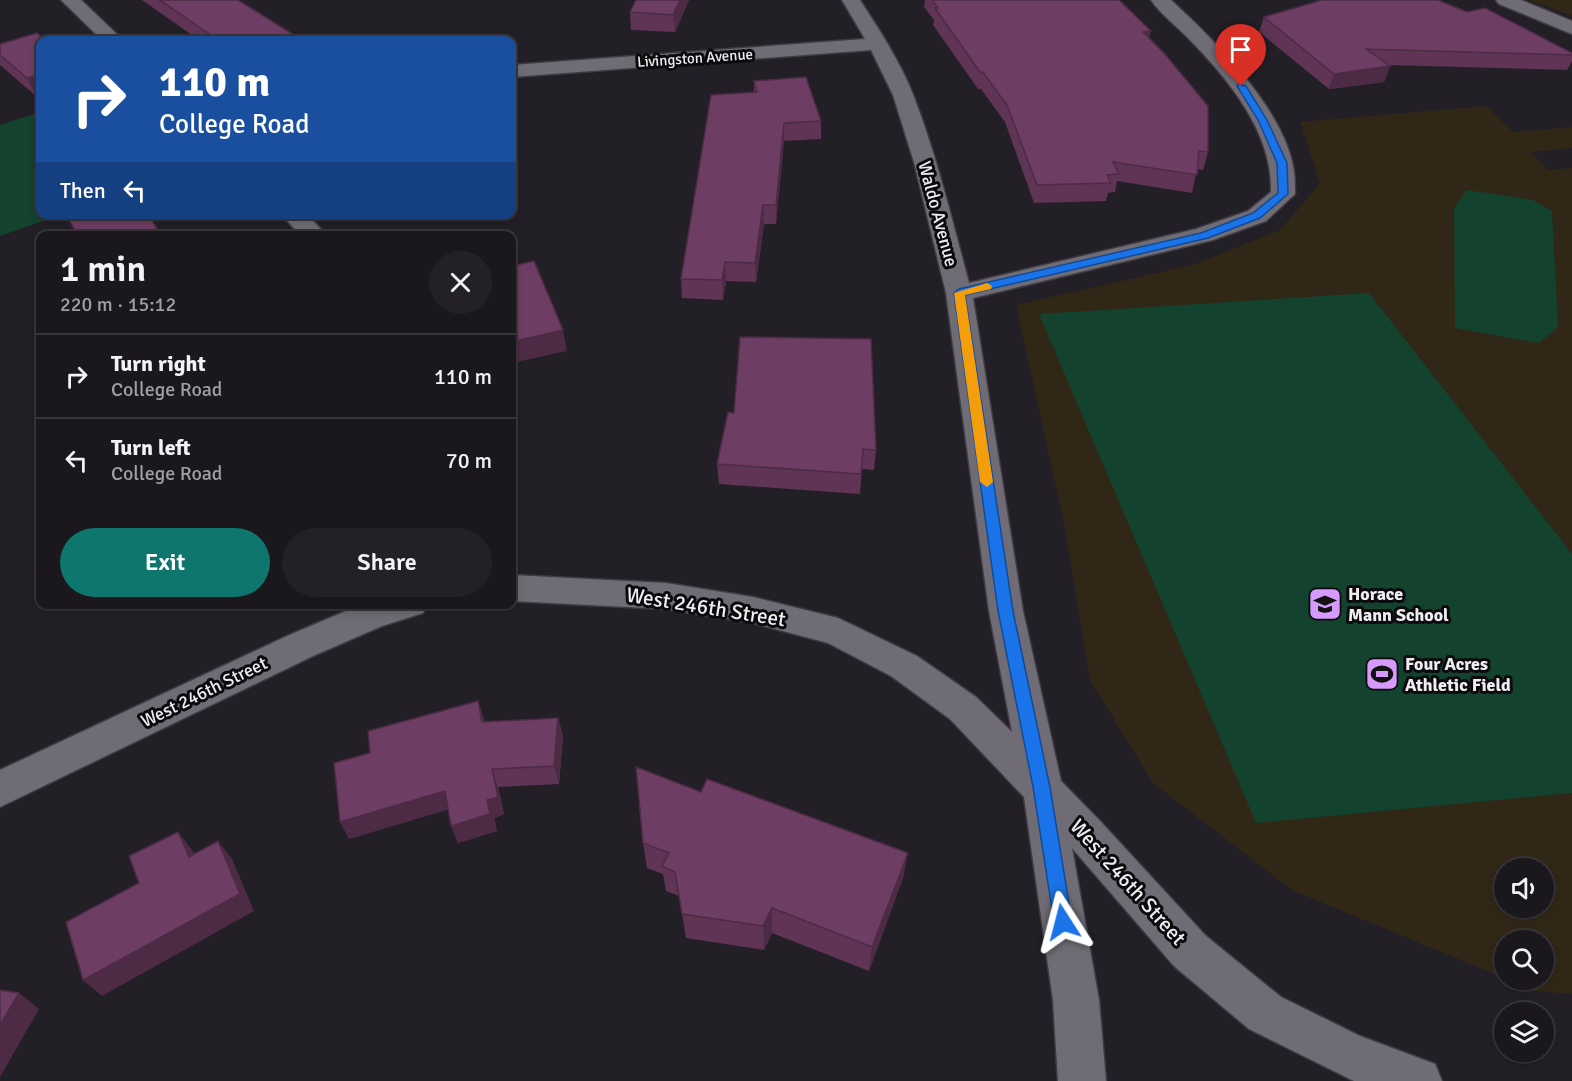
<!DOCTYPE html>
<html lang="en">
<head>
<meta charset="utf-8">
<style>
	:root { --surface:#1a171d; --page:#232026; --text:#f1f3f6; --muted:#9f9fa4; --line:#38363b; --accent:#0f766e }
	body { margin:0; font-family:Signika,sans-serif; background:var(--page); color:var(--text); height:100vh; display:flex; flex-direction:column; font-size:22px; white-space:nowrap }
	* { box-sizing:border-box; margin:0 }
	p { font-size:20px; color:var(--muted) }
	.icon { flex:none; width:33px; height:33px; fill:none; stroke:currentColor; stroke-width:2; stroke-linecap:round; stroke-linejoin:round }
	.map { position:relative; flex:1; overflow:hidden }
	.side { position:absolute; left:36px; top:231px; width:480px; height:378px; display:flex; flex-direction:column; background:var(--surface); border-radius:12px; box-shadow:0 3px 9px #0003,0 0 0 2px var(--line) }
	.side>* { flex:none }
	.top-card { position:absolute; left:36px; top:36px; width:480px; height:183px; border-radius:12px; box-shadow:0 3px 9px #0003,0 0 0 2px var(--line); background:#1a4fa0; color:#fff; overflow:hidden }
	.controls { position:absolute; left:1494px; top:858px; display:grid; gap:12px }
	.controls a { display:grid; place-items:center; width:60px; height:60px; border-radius:50%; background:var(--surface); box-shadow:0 3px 9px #0003,0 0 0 2px var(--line); font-size:30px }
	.pin { position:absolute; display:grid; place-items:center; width:51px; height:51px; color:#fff; margin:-62px -26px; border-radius:50% 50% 50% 0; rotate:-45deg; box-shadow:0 0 6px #0007 }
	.pin .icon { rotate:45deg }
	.me { position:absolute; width:66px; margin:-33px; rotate:351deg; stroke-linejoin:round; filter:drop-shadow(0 0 4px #0008) }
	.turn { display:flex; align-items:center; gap:21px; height:126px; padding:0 24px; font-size:27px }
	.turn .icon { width:78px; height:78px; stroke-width:2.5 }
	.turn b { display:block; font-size:42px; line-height:51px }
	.then { display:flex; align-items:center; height:57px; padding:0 24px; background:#0003; gap:12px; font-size:22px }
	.round { display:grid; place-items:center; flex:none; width:63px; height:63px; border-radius:32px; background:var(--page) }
	.head { display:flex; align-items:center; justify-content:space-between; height:102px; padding:0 24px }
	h1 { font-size:36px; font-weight:600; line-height:45px }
	.action { display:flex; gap:12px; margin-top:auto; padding:12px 24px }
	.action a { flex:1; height:69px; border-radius:36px; background:var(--accent); color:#fff; font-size:24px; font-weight:600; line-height:69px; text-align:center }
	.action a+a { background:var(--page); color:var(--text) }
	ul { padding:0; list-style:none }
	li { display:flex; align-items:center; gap:18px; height:84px; padding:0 24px; border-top:2px solid var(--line) }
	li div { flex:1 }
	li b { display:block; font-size:22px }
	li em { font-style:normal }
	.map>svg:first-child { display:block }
	.education { fill:#312717; fill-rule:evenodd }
	.green { fill:#13422e }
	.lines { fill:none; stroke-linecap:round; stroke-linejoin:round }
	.minor-casing { stroke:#3f3b42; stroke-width:3 }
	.minor { fill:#706c75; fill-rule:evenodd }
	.wall { fill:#5f3455 }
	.shaded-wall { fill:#4d2b45 }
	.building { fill:#6e3d63; stroke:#4d2b45; stroke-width:1.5 }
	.route { fill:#1a73e8; stroke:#114b97; stroke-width:1.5 }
	.slow { fill:#f59e0b }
	.labels { text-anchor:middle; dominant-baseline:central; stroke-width:6; stroke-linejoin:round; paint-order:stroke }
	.far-street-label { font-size:15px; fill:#f0edf2; stroke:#0c0a0d }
	.street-label { font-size:18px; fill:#f0edf2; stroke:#0c0a0d }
	.poi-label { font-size:18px; font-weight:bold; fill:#f0edf2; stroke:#0c0a0d; text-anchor:start }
	.near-street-label { font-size:21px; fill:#f0edf2; stroke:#0c0a0d }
</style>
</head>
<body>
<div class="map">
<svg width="1572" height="1081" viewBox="0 0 1572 1081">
	<rect width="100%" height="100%" fill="#231f27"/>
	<!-- education -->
	<g class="education">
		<polygon points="1530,0 1572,0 1572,16"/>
		<path d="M1486 106 1513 132 1572 127V148L1531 152 1548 170 1572 168V994L1534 991 1508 980H1544V940H1504V978L1292 890 1153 783 1090 680 1065 528 1016 305 1196 264 1280 230 1320 183 1300 122ZM1504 868H1544V908H1504Z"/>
	</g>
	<!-- green -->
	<g class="green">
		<polygon points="40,112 40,214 60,215 0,236 0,125"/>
		<polygon points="1467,190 1533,200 1552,211 1558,327 1539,343 1455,328 1454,208"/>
		<polygon points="1369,293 1572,554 1572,793 1256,823 1039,314"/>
	</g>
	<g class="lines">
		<!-- minor casing -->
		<g class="minor-casing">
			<g id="minor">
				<polygon points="61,0 81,0 123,40 102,40"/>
				<path d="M842 0H860C880 31 901 63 914 97 937 157 952 220 969 283L1196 229 1248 211 1271 192C1273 133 1229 80 1190 40 1178 27 1161 15 1151 0H1171C1215 41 1281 106 1293 166 1295 175 1295 185 1295 194L1266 221 1213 240 973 298 1023 611 1061 781 1101 822 1206 936 1281 997 1360 1036 1435 1064 1442 1081H1354L1249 1029 1174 966 1072 848 1099 1000 1106 1081H1058L1053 1000 1024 797 950 719 891 676 828 643 753 623 666 609 512 601V575L666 583 753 597 838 618 917 656 976 697 1012 732 989 611 946 293 914 162 893 95 871 50 512 77V65L865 39Z"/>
				<polygon points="1496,0 1521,0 1572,21 1572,34 1499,4"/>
				<polygon points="281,214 307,214 327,236 301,236"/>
				<polygon points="428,604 423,613 382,626 313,656 0,807 0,770 287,636 360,605"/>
			</g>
		</g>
		<!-- minor -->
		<use href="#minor" class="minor"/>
	</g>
	<!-- wall -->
	<g class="wall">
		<polygon points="142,0 238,0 302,40 199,40"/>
		<polygon points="636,0 689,0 675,32 631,30 630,12"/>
		<polygon points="925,0 1119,0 1149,38 1208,152 1203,170 1197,169 1192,193 1117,181 1115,192 1108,193 1106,201 1034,203 1005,122 981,89 978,89 933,25 934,20 924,7"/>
		<polygon points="1467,12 1572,53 1572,61 1567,70 1388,65 1390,66 1384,82 1329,89 1259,32 1264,17"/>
		<polygon points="46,40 36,96 0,65 0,44"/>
		<polygon points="754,81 821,121 821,139 784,141 776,224 764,224 756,282 726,281 723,300 682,298 681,279 754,92"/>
		<polygon points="728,412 876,450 874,470 862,469 860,494 719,484 717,464"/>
		<polygon points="478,701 485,722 558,718 563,736 559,784 498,787 504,814 494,818 497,831 458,843 448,809 349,839 370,753"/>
		<polygon points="701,792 908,853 903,878 869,971 772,933 764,950 686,938 679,896 666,891 663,874 647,868 643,843"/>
	</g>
	<!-- shaded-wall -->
	<g class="shaded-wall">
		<polygon points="680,0 689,0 675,32 673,15"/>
		<polygon points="1151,31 1147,48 1143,32"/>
		<polygon points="1390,66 1384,82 1329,89 1334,74"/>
		<polygon points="40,74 40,95 36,96 27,78"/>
		<polygon points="784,123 784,141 776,224 776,205"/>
		<polygon points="763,205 764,224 756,282 755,263"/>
		<polygon points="159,232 161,236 148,236"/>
		<polygon points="725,262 726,281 723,300 722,280"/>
		<polygon points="563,330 567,351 512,363 512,342"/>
		<polygon points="478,701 484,719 489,740 482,722"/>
		<polygon points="558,718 563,736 559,784 554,766"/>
		<polygon points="492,769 498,787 504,814 494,818 497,831 458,843 451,826 487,800"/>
		<polygon points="445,791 453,808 349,839 340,822"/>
		<polygon points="178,832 192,850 204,875 189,857"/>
		<polygon points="218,841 232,859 254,911 102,996 83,980"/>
		<polygon points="908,853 903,878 869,971 872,947"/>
		<polygon points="772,908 772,933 764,950 763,926"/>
		<polygon points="19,993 39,1009 0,1077 0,1025"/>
	</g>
	<!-- building -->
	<g class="building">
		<polygon points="160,0 238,0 302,40 218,40"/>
		<polygon points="636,0 680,0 673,15 630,12"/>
		<polygon points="932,0 1119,0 1151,31 1143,32 1164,53 1208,106 1208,152 1199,151 1197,175 1113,162 1119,174 1107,175 1111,183 1037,185 1007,105 983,72 980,72 935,8 938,8"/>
		<polygon points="1322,0 1438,0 1467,12 1485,8 1572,53 1572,55 1366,49 1390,66 1334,74 1264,17"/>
		<polygon points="37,33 46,40 40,40 40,74 27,78 0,55 0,44"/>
		<polygon points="806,77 821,121 784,123 776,205 763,205 755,263 725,262 722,280 681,279 711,95 757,92 754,81"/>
		<polygon points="66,214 148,214 159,232 148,236 78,236"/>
		<polygon points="534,261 563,330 512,342 512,266"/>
		<polygon points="740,337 871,339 876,450 863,449 861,474 717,464 728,412 734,413"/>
		<polygon points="478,701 482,722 558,718 554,766 492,769 498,797 487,800 490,814 451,826 445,791 340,822 334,763 370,753 368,731"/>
		<polygon points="636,767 701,792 707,779 908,853 872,947 772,908 763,926 682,914 675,872 662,866 669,853 643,843"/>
		<polygon points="178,832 189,857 218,841 240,894 83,980 66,922 139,883 129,856"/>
		<polygon points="0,990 19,993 0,1025"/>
	</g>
	<!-- route -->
	<polygon class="route" points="1238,84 1246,86 1267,120 1287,163 1288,194 1260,218 1208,238 965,295 1013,611 1050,787 1072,922 1069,928 1063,931 1057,928 1054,922 1033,787 998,611 954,293 959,289 1201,233 1253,213 1278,193 1277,163 1258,120 1237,86"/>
	<!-- slow -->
	<polygon class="slow" points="987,283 992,286 991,289 965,295 993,482 987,487 980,482 954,293"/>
	<!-- icons -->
	<defs>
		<g id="school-square" transform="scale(1.725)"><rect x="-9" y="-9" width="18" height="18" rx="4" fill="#d69bfa" stroke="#0c0a0d"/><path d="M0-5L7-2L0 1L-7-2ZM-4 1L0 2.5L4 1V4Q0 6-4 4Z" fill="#111"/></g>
		<g id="stadium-square" transform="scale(1.725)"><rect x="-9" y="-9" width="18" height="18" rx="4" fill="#d69bfa" stroke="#0c0a0d"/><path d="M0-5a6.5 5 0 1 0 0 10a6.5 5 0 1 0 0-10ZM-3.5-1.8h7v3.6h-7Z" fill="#111"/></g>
	</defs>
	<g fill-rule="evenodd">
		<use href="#school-square" x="1325" y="604"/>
		<use href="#stadium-square" x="1382" y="674"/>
	</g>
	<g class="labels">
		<!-- far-street labels -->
		<g class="far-street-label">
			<text transform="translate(695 58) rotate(-4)">Livingston Avenue</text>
		</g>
		<!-- street labels -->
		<g class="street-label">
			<text transform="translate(938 214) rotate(75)">Waldo Avenue</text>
			<text transform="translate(204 692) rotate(-26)">West 246th Street</text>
		</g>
		<!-- poi labels -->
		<g class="poi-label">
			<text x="1348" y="594">Horace<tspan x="1348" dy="21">Mann School</tspan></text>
			<text x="1405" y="664">Four Acres<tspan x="1405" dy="21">Athletic Field</tspan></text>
		</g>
		<!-- near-street labels -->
		<g class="near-street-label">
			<text transform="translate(706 607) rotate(9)">West 246th Street</text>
			<text transform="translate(1128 882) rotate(48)">West 246th Street</text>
		</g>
	</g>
</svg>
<div class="controls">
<a><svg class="icon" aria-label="sound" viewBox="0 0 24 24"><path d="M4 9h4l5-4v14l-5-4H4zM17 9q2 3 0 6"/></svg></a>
<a><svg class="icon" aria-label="search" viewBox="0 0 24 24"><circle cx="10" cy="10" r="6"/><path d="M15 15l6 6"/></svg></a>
<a><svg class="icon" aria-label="layers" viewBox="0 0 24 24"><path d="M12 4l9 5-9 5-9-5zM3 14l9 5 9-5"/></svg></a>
</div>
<div class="pin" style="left:1241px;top:86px;background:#d93025"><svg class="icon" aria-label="arrive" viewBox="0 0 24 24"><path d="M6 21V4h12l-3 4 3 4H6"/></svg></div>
<svg class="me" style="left:1063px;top:922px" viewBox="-20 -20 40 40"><path d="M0-17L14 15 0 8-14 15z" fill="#1a73e8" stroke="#fff" stroke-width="4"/></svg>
<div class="top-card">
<div class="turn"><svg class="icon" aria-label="right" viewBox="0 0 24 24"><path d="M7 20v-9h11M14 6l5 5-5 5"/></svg><div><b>110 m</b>College Road</div></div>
<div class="then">Then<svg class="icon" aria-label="left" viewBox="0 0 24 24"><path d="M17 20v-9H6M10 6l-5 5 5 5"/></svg></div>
</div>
<section class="side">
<div class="head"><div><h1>1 min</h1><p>220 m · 15:12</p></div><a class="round"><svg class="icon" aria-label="close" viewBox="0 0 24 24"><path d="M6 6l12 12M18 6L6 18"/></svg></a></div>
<ul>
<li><svg class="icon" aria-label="right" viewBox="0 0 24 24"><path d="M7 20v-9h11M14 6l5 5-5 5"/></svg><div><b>Turn right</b><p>College Road</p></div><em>110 m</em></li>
<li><svg class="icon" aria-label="left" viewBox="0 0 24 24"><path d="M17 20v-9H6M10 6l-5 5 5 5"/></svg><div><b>Turn left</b><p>College Road</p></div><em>70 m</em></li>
</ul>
<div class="action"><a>Exit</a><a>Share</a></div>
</section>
</div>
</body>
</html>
